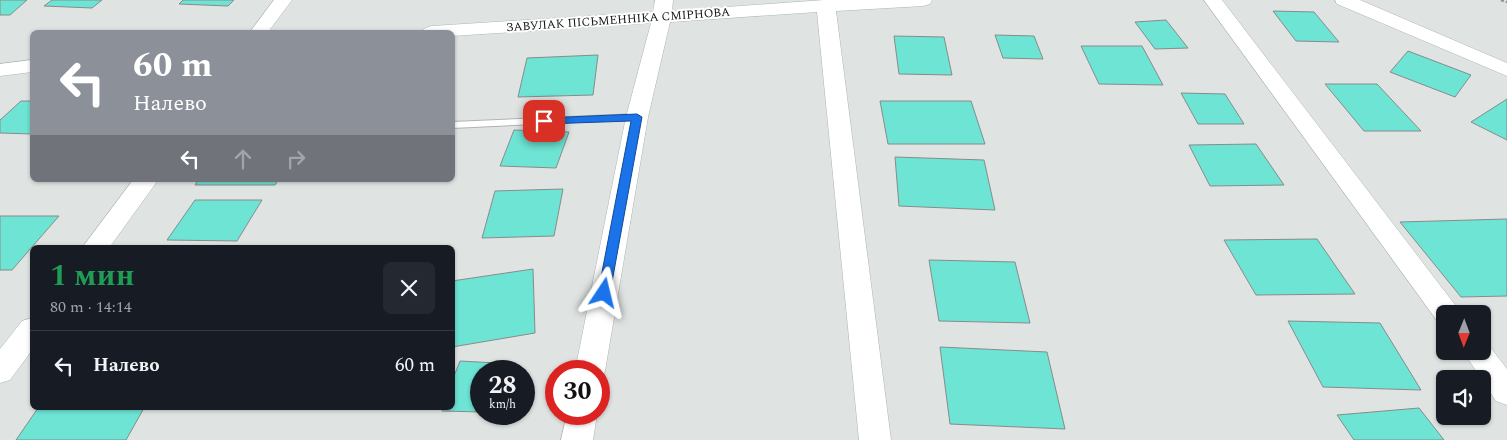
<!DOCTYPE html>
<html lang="ru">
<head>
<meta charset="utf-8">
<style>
	:root { --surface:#171b24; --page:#242831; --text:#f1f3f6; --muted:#9ea1a6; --line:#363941 }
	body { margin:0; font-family:Spectral,serif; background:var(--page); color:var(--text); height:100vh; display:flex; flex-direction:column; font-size:19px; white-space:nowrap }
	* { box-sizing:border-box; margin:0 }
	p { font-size:16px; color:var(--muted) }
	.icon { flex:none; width:28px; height:28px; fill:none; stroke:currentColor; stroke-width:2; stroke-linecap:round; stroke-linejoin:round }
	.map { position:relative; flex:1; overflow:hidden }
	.side { position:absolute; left:30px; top:245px; width:425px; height:165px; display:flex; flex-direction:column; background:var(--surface); border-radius:8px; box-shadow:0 1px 4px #0004 }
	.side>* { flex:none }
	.guide { position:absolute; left:30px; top:30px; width:425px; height:152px; border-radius:8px; box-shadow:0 1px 4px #0004; background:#8c9099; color:#fff; overflow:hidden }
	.needle { width:32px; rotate:181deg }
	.tools { position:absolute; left:1436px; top:305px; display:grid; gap:10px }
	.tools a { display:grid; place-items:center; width:55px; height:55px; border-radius:8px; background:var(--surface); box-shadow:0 1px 4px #0004; font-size:25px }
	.speed { position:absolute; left:470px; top:360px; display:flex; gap:10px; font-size:25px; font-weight:700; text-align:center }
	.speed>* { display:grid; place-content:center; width:65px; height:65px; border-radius:50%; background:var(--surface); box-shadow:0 1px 4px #0004; line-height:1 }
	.speed small { font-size:12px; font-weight:400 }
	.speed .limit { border:8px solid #d22; background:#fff; color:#111 }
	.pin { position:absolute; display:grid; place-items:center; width:42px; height:42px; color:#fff; margin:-21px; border-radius:10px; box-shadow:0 2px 8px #0006 }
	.me { position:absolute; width:55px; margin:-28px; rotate:10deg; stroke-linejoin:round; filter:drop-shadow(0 0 4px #0008) }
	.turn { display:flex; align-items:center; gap:18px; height:105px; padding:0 20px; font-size:22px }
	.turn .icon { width:65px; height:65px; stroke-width:2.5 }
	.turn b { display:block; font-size:35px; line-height:42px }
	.lanes { display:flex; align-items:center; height:48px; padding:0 20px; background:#0003; justify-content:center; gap:25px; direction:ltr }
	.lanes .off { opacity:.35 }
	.round { display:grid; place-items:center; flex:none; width:52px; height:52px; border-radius:8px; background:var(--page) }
	.overview { display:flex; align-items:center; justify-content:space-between; height:85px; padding:0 20px }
	h1 { font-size:30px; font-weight:700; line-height:38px; color:#1e9e55 }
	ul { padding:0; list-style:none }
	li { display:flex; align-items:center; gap:15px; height:70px; padding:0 20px; border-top:1px solid var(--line) }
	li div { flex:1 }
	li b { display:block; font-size:19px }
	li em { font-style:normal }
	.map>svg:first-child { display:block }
	.building { fill:#6de4d4; stroke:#878c8b }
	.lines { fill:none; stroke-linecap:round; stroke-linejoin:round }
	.service-casing { stroke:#afb4b3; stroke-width:2 }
	.minor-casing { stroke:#afb4b3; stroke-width:1 }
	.path { stroke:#909493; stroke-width:2.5; stroke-dasharray:3 2; stroke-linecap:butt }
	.service { fill:#fff; fill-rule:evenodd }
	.minor { fill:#fff; fill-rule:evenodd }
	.route { fill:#1a73e8; stroke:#114b97 }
	.labels { text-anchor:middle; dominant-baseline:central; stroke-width:4; stroke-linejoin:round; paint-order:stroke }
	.far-street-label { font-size:12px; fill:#131514; stroke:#fff }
</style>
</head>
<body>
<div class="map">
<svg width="1507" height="440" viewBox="0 0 1507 440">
	<rect width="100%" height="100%" fill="#dfe4e3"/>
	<!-- building -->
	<g class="building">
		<polygon points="0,0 27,0 10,15 0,15"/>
		<polygon points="52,0 102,0 92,8 44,6"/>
		<polygon points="183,0 234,0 228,6 179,4"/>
		<polygon points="1273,11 1314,12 1339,42 1296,41"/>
		<polygon points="1166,20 1188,48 1155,49 1135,22"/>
		<polygon points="995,35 1034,36 1043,59 1003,58"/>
		<polygon points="894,36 944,37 952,75 899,74"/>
		<polygon points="1081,46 1142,46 1163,85 1099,84"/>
		<polygon points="1408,51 1471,75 1455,97 1390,72"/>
		<polygon points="598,55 593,95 518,97 527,58"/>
		<polygon points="1325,84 1377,84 1421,131 1364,131"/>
		<polygon points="1181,93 1225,94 1244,124 1198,124"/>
		<polygon points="1507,99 1507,140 1471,122"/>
		<polygon points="21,101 32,101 32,134 0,133 0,120"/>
		<polygon points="880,101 971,101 985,144 888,144"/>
		<polygon points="514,130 569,132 556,168 500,166"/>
		<polygon points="1256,144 1284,185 1210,186 1189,145"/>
		<polygon points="895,157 984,160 995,210 899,206"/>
		<polygon points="198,180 278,180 275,185 195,185"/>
		<polygon points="563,189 554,236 482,238 495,191"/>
		<polygon points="195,200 262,200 237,241 167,240"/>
		<polygon points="0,216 59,216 12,270 0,270"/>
		<polygon points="1507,219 1507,296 1461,297 1400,222"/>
		<polygon points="1317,239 1355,294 1256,295 1224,240"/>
		<polygon points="929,260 1015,262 1030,323 939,321"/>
		<polygon points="533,269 535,333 452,347 452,281"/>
		<polygon points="1288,321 1380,323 1421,390 1323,387"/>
		<polygon points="940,347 1047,352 1065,429 950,424"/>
		<polygon points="460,361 516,364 514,371 481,371 481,412 442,411 443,408 452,408 452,381"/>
		<polygon points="38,408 144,408 126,440 16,440"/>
		<polygon points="1419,408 1444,440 1354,440 1337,415"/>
	</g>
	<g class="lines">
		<!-- service casing -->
		<g class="service-casing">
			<polygon id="service" points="637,114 641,115 642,117 641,119 452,128 452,122"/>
		</g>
		<!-- minor casing -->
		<g class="minor-casing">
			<g id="minor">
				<polygon points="274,0 292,0 268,32 250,32"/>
				<polygon points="655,0 673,0 672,11 824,0 932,0 930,4 923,6 836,11 891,440 859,440 817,12 670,22 648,117 605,371 599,380 599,371 575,371 626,117 651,23 452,36 452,32 422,32 425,28 432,26 653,12"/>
				<polygon points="1204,0 1222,0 1462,314 1445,314 1445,324 1438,322"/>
				<polygon points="1335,0 1360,0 1507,63 1507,76 1337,4"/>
				<polygon points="32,60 32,72 0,76 0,64"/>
				<polygon points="133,180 158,180 109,248 82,248"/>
				<polygon points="32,318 32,350 10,380 0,383 0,349 22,321"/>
				<polygon points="1482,341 1487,343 1507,369 1507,405 1496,401 1463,351 1482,351"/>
				<polygon points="567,414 597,414 593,440 561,440"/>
			</g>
		</g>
		<!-- path -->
		<polyline class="path" points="1501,0 1507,2"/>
		<!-- service -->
		<use href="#service" class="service"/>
		<!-- minor -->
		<use href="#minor" class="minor"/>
	</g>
	<!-- route -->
	<polygon class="route" points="637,114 642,117 610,293 609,296 600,296 598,293 631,121 544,124 539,121 544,118"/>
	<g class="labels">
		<!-- far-street labels -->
		<g class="far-street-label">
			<text transform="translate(618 20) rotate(-4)">ЗАВУЛАК ПІСЬМЕННІКА СМІРНОВА</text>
		</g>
	</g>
</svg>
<div class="tools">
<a><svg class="needle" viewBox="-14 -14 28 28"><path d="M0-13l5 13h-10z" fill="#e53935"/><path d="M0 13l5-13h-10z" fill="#9ea1a6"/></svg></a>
<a><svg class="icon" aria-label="sound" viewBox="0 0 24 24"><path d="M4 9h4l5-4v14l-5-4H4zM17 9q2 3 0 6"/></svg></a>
</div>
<div class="speed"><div>28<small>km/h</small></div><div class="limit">30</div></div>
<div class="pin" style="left:544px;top:121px;background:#d93025"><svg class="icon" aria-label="arrive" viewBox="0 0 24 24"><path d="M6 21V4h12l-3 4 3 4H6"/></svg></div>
<svg class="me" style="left:604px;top:293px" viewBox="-20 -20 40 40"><path d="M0-17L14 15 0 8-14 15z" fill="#1a73e8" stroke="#fff" stroke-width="4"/></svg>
<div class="guide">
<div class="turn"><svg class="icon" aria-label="left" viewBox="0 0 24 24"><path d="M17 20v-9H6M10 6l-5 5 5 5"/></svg><div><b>60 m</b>Налево</div></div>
<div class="lanes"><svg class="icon" aria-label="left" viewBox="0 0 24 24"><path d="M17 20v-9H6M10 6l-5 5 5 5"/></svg><svg class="icon off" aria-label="ahead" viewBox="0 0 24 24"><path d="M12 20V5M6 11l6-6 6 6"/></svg><svg class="icon off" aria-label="right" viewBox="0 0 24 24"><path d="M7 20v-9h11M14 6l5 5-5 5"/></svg></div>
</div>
<section class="side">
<div class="overview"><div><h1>1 мин</h1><p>80 m · 14:14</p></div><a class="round"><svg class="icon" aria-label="close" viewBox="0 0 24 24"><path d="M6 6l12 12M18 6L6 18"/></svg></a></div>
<ul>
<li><svg class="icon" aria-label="left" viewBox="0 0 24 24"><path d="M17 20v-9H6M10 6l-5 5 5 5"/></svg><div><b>Налево</b></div><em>60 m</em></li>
</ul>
</section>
</div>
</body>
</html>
